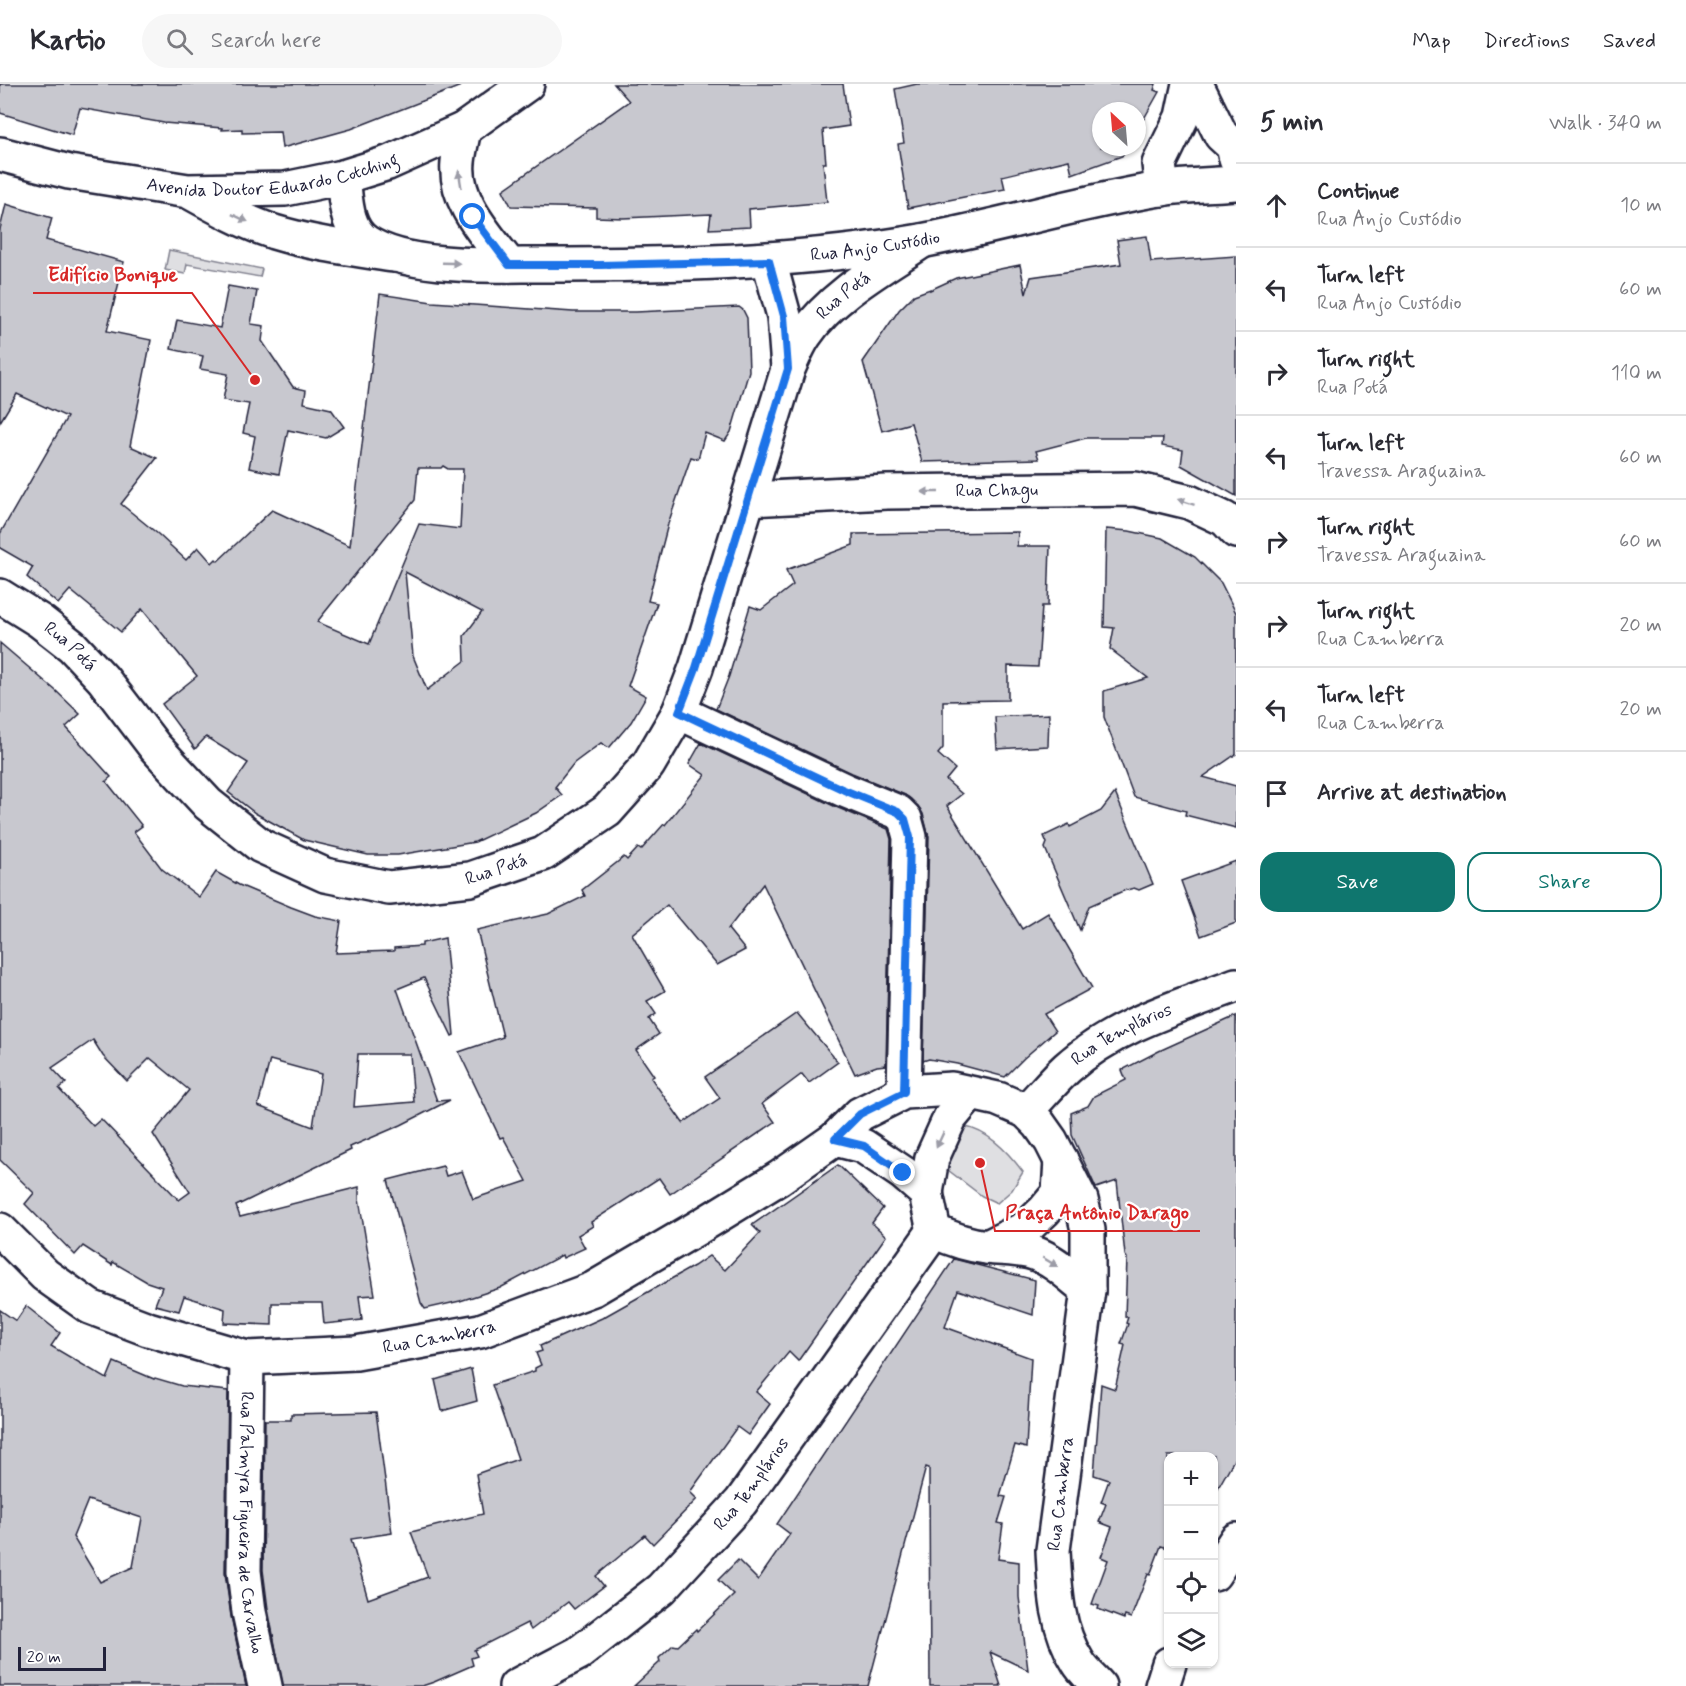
<!DOCTYPE html>
<html lang="en">
<head>
<meta charset="utf-8">
<style>
  :root { --surface:#fff; --page:#f7f7f7; --text:#2b2b33; --muted:#7c7c81; --line:#e1e1e2; --accent:#0f766e }
  body { margin:0; font-family:Mynerve,sans-serif; background:var(--page); color:var(--text) }
  .controls { position:absolute; right:18px; bottom:18px; display:grid; overflow:hidden; border-radius:12px; box-shadow:0 2px 4px #0004 }
  .controls button { width:54px; height:54px; display:grid; place-items:center; padding:0; border:0; border-bottom:2px solid var(--line); background:var(--surface); color:var(--text); font:30px sans-serif }
  .compass { position:absolute; left:1092px; top:18px; width:54px; height:54px; border-radius:50%; background:var(--surface); box-shadow:0 2px 4px #0004; rotate:334deg }
  .scale { position:absolute; left:18px; bottom:15px; width:88px; box-sizing:border-box; padding-left:6px; border:3px solid #22223b; border-top:0; font-size:16px; line-height:21px; white-space:nowrap; color:#22223b; -webkit-text-stroke:4px #fff; paint-order:stroke }
  .stop { position:absolute; width:18px; height:18px; margin:-14px; border:4px solid #1a73e8; border-radius:50%; background:#fff }
  .stop.end { background:#1a73e8; border-color:#fff; box-shadow:0 2px 6px #0008 }
  .list { margin:0; padding:0; list-style:none }
  h2 { display:flex; justify-content:space-between; align-items:center; height:78px; margin:0; padding:0 24px; font-size:26px }
  h2 small { font-size:20px; font-weight:400; color:var(--muted) }
  .list li { display:grid; grid-template-columns:39px 1fr auto; gap:18px; align-items:center; box-sizing:border-box; height:84px; padding:0 24px; border-top:2px solid var(--line) }
  .list b { display:block; font-size:22px; white-space:nowrap }
  .list p { margin:0; font-size:20px; white-space:nowrap; color:var(--muted) }
  .list em { font-size:20px; font-style:normal; color:var(--muted) }
  .actions { display:flex; gap:12px; padding:18px 24px }
  .actions a { flex:1; padding:14px 0; border:2px solid var(--accent); border-radius:18px; text-align:center; font-size:21px; color:var(--accent) }
  .actions .main { background:var(--accent); color:#fff }
  .icon { flex:none; width:33px; height:33px; fill:none; stroke:currentColor; stroke-width:2; stroke-linecap:round; stroke-linejoin:round }
  .map { position:relative; flex:none; width:1236px; height:1602px; overflow:hidden }
  header { display:flex; align-items:center; gap:36px; box-sizing:border-box; height:84px; padding:0 30px; background:var(--surface); border-bottom:2px solid var(--line) }
  header strong { font-size:28px }
  nav { display:flex; gap:33px; margin-inline-start:auto; font-size:21px }
  .search { width:420px; height:54px; background:var(--page); display:flex; align-items:center; gap:15px; box-sizing:border-box; padding:0 21px; border-radius:33px; color:var(--muted); font-size:22px }
  main { display:flex }
  aside { flex:1; background:var(--surface) }
  .map>svg:first-child { display:block }
  .green { fill:#dfdfe2; stroke:#80808e; stroke-width:1.5 }
  .building { fill:#c8c8cf; stroke:#22223b; stroke-width:1.5; fill-rule:evenodd }
  .lines { fill:none; stroke-linecap:round; stroke-linejoin:round }
  .minor-casing { stroke:#22223b; stroke-width:38 }
  .major-casing { stroke:#22223b; stroke-width:38 }
  .minor { stroke:#fff; stroke-width:33 }
  .major { stroke:#fff; stroke-width:33 }
  .oneway { fill:#9c9ca7 }
  .route { stroke:#1a73e8; stroke-width:8 }
  .labels { text-anchor:middle; dominant-baseline:central; stroke-width:4.5; stroke-linejoin:round; paint-order:stroke }
  .street-label { font-size:18px; fill:#22223b; stroke:#fff }
  .leader { fill:none; stroke:#d62828; stroke-width:2 }
  .callout-dot { fill:#d62828; stroke:#fff; stroke-width:2 }
  .callout-label { font-size:20px; text-anchor:middle; font-weight:bold; fill:#d62828; stroke:#fff; stroke-width:4.5; stroke-linejoin:round; paint-order:stroke }
</style>
</head>
<body>
<header>
<strong>Kartio</strong>
<div class="search"><svg class="icon" aria-label="search" viewBox="0 0 24 24"><circle cx="10" cy="10" r="6"/><path d="M15 15l6 6"/></svg>Search here</div>
<nav><a>Map</a><a>Directions</a><a>Saved</a></nav>
</header>
<main>
<div class="map">
<svg width="1236" height="1602" viewBox="0 0 1236 1602">
  <rect width="100%" height="100%" fill="#fff"/>
  <filter id="ink" filterUnits="userSpaceOnUse"><feTurbulence type="fractalNoise" baseFrequency=".0167" numOctaves="2"/><feDisplacementMap in="SourceGraphic" scale="12" xChannelSelector="R" yChannelSelector="G"/><feConvolveMatrix kernelMatrix="1 2 1 2 8 2 1 2 1" color-interpolation-filters="sRGB"/></filter>
  <g filter="url(#ink)">
    <g class="green">
      <path d="M 169,166 L 262,185 L 260,193 L 187,180 L 185,190 L 165,186 Z"/>
      <path d="M 966,1043 C 990,1048 1009,1069 1023,1088 L 1012,1106 L 997,1119 L 982,1112 L 944,1083 L 960,1048 Z"/>
    </g>
    <g class="building">
      <path d="M 0,0 L 461,0 L 461,2 L 351,45 L 282,64 L 280,48 L 242,49 L 242,45 L 222,46 L 222,44 L 164,39 L 80,24 L 72,51 L 0,29 Z"/>
      <path d="M 614,0 L 843,0 L 849,42 L 823,46 L 826,79 L 823,79 L 827,118 L 749,125 L 750,143 L 709,145 L 711,130 L 623,134 L 596,133 L 596,124 L 511,122 L 503,106 L 629,17 Z"/>
      <path d="M 917,0 L 1156,0 L 1154,6 L 1159,8 L 1137,47 L 1137,27 L 1101,27 L 1101,63 L 1128,63 L 1122,72 L 1072,90 L 1069,76 L 1002,92 L 1005,105 L 908,124 L 898,60 L 904,59 L 895,5 Z"/>
      <path d="M 6,120 L 52,134 L 46,156 L 124,178 L 107,247 L 151,256 L 130,362 L 157,374 L 121,420 L 158,450 L 186,476 L 198,463 L 212,479 L 216,475 L 218,477 L 272,426 L 350,462 L 380,210 L 432,218 L 573,228 L 636,228 L 739,223 L 743,226 L 747,234 L 749,287 L 731,348 L 725,357 L 705,349 L 698,375 L 691,373 L 668,440 L 648,517 L 657,519 L 628,602 L 646,612 L 631,638 L 609,664 L 601,659 L 574,679 L 555,703 L 562,711 L 536,729 L 475,758 L 398,771 L 368,771 L 304,756 L 255,729 L 228,708 L 248,679 L 206,653 L 195,665 L 162,620 L 197,592 L 142,525 L 121,548 L 70,506 L 58,520 L 27,493 L 33,483 L 0,464 L 0,450 L 67,333 L 17,310 L 0,338 L 0,145 ZM 443,382 L 448,385 L 463,385 L 460,445 L 419,440 L 369,560 L 317,538 L 415,416 L 418,384 L 441,384 ZM 405,488 L 482,528 L 464,552 L 465,577 L 427,606 L 413,572 Z"/>
      <path d="M 1147,152 L 1151,178 L 1236,172 L 1236,412 L 1181,381 L 1183,366 L 1162,362 L 1163,354 L 1086,354 L 1036,367 L 1039,375 L 922,378 L 911,339 L 882,347 L 863,278 L 899,226 L 914,211 L 930,205 L 930,206 L 956,194 L 1020,181 L 1026,210 L 1031,193 L 1121,180 L 1117,156 Z"/>
      <path d="M 228,202 L 257,207 L 251,240 L 264,242 L 262,257 L 293,303 L 306,306 L 304,319 L 331,325 L 344,343 L 326,354 L 288,346 L 279,390 L 249,384 L 255,352 L 243,349 L 249,320 L 223,316 L 228,290 L 200,285 L 203,272 L 171,265 L 177,236 L 220,244 Z"/>
      <path d="M 1106,445 L 1129,447 L 1162,454 L 1195,473 L 1221,499 L 1236,529 L 1236,670 L 1203,693 L 1236,702 L 1236,744 L 1185,731 L 1186,727 L 1134,713 L 1104,633 L 1104,607 L 1148,594 L 1110,565 L 1114,544 L 1104,543 Z"/>
      <path d="M 1018,448 L 1017,462 L 1050,462 L 1048,522 L 1042,522 L 1038,583 L 1008,582 L 1008,616 L 943,617 L 943,664 L 938,670 L 955,685 L 946,696 L 962,710 L 947,722 L 1022,845 L 1048,829 L 1092,904 L 1044,930 L 1055,947 L 1024,974 L 1005,993 L 957,980 L 929,975 L 923,977 L 929,753 L 923,730 L 918,722 L 905,711 L 852,689 L 716,625 L 729,592 L 750,522 L 761,526 L 793,501 L 786,486 L 853,461 L 853,450 Z"/>
      <path d="M 0,559 L 55,606 L 80,630 L 66,643 L 111,693 L 106,697 L 142,742 L 134,748 L 162,785 L 199,813 L 216,788 L 239,801 L 291,823 L 315,832 L 341,837 L 336,869 L 394,867 L 394,864 L 422,862 L 422,859 L 445,854 L 454,951 L 452,952 L 424,894 L 397,905 L 437,1017 L 450,1016 L 401,1041 L 350,1063 L 351,1066 L 236,1122 L 240,1133 L 359,1103 L 359,1115 L 375,1211 L 359,1212 L 362,1236 L 324,1240 L 322,1219 L 272,1219 L 272,1241 L 224,1239 L 225,1225 L 184,1212 L 179,1227 L 155,1221 L 162,1203 L 147,1198 L 113,1178 L 112,1181 L 83,1162 L 75,1171 L 25,1120 L 34,1109 L 0,1076 ZM 93,956 L 103,972 L 127,997 L 150,974 L 189,1006 L 153,1050 L 190,1108 L 179,1116 L 101,1035 L 93,1042 L 59,1005 L 66,999 L 52,984 ZM 358,970 L 410,970 L 414,1018 L 354,1023 ZM 270,976 L 321,990 L 313,1043 L 258,1022 Z"/>
      <path d="M 1049,630 L 1048,662 L 997,665 L 995,633 Z"/>
      <path d="M 701,659 L 836,723 L 888,745 L 891,755 L 886,981 L 877,982 L 855,990 L 763,800 L 728,845 L 745,866 L 717,881 L 667,821 L 632,850 L 665,907 L 647,917 L 656,930 L 649,935 L 659,950 L 636,966 L 654,992 L 651,994 L 683,1039 L 720,1014 L 705,993 L 797,929 L 838,978 L 809,999 L 802,990 L 762,1020 L 775,1038 L 670,1110 L 659,1094 L 591,1138 L 593,1142 L 578,1151 L 585,1164 L 563,1174 L 562,1171 L 500,1204 L 460,1217 L 425,1225 L 421,1219 L 388,1096 L 443,1082 L 446,1092 L 462,1087 L 473,1115 L 527,1097 L 503,1053 L 500,1054 L 459,968 L 503,953 L 477,846 L 548,830 L 585,812 L 582,806 L 624,773 L 627,776 L 638,764 L 641,766 L 664,740 L 665,741 L 705,691 L 689,680 Z"/>
      <path d="M 1115,709 L 1153,800 L 1139,806 L 1134,804 L 1123,807 L 1089,822 L 1080,846 L 1045,764 L 1047,759 L 1044,752 L 1069,740 L 1070,743 L 1101,727 Z"/>
      <path d="M 1236,777 L 1236,839 L 1201,852 L 1181,797 Z"/>
      <path d="M 1236,932 L 1236,1372 L 1214,1411 L 1214,1372 L 1168,1372 L 1168,1464 L 1161,1462 L 1150,1491 L 1148,1490 L 1131,1534 L 1125,1532 L 1124,1535 L 1098,1525 L 1099,1522 L 1092,1520 L 1108,1476 L 1101,1473 L 1112,1443 L 1099,1438 L 1106,1420 L 1101,1418 L 1109,1396 L 1094,1391 L 1101,1300 L 1115,1305 L 1125,1261 L 1121,1260 L 1128,1240 L 1126,1239 L 1128,1233 L 1125,1233 L 1127,1174 L 1125,1171 L 1117,1097 L 1096,1104 L 1072,1051 L 1071,1029 L 1088,1022 L 1094,1012 L 1126,996 L 1122,986 L 1159,967 Z"/>
      <path d="M 838,1081 L 883,1124 L 872,1139 L 886,1152 L 798,1277 L 789,1268 L 756,1308 L 770,1320 L 748,1351 L 737,1343 L 690,1408 L 697,1415 L 653,1460 L 645,1451 L 596,1492 L 604,1502 L 574,1525 L 568,1518 L 531,1546 L 527,1539 L 474,1566 L 477,1572 L 471,1574 L 473,1581 L 434,1598 L 422,1602 L 283,1602 L 268,1525 L 263,1486 L 265,1336 L 291,1336 L 291,1330 L 376,1328 L 392,1449 L 351,1455 L 368,1515 L 428,1493 L 411,1448 L 483,1430 L 476,1390 L 518,1375 L 492,1301 L 535,1287 L 535,1284 L 541,1281 L 536,1269 L 542,1267 L 540,1262 L 602,1234 L 694,1182 L 709,1172 L 725,1186 L 760,1149 L 752,1141 Z"/>
      <path d="M 954,1175 L 1035,1196 L 1033,1231 L 958,1206 L 945,1243 L 1031,1274 L 1026,1364 L 1015,1361 L 1000,1412 L 1006,1413 L 998,1439 L 1003,1440 L 998,1475 L 1019,1478 L 1019,1513 L 1028,1586 L 990,1568 L 1001,1602 L 930,1602 L 929,1384 L 926,1383 L 868,1602 L 634,1602 L 660,1578 L 659,1574 L 673,1561 L 678,1562 L 696,1545 L 697,1547 L 734,1511 L 718,1496 L 738,1476 L 758,1496 L 790,1450 L 777,1440 Z"/>
      <path d="M 26,1222 L 60,1249 L 51,1262 L 107,1295 L 114,1278 L 154,1295 L 155,1294 L 182,1302 L 228,1307 L 225,1489 L 231,1532 L 246,1602 L 0,1602 L 0,1226 L 16,1237 ZM 88,1416 L 142,1434 L 133,1483 L 100,1498 L 73,1453 Z"/>
      <path d="M 471,1285 L 477,1317 L 442,1327 L 435,1296 Z"/>
    </g>
    <g class="lines">
      <g class="minor-casing">
        <g id="minor">
          <path d="M 1196,0 L 1221,51 L 1233,62 L 1236,75"/>
          <path d="M 464,45 C 462,56 459,67 458,78 C 454,118 487,151 509,181"/>
          <path id="s1" d="M 343,93 C 346,115 345,144 366,158 C 407,185 491,181 540,181 C 667,181 795,179 921,157 C 1001,142 1079,118 1160,105 C 1185,101 1211,101 1236,99"/>
          <path d="M 1162,105 L 1159,80 L 1182,33 L 1189,0"/>
          <path d="M 769,177 L 784,232 L 788,284"/>
          <path id="s2" d="M 748,415 L 887,408 L 1135,405 L 1189,418 L 1225,435 L 1236,447"/>
          <path id="s3" d="M 0,512 L 40,537 L 72,562 L 103,595 L 155,663 L 208,720 L 261,762 L 325,791 L 389,804 L 470,795 L 543,770 L 607,727 L 648,681 L 679,628 L 696,584 L 788,285 C 793,274 798,261 805,251 C 833,210 882,184 922,157"/>
          <path d="M 679,628 L 844,706 L 898,728 L 905,735 L 910,753 L 904,1008"/>
          <path id="s4" d="M 1026,1027 C 1040,1013 1053,997 1067,984 C 1115,941 1178,923 1236,901"/>
          <path d="M 835,1055 L 863,1062 L 903,1089 L 926,1109 L 934,1147 C 951,1155 968,1161 987,1163 C 1003,1165 1018,1164 1034,1169 C 1054,1176 1071,1193 1088,1206"/>
          <path d="M 926,1109 L 932,1074 L 950,1034 L 970,1010"/>
          <path id="s5" d="M 0,1146 L 45,1191 L 90,1223 L 148,1245 L 247,1274 L 356,1269 L 480,1247 L 593,1205 L 699,1143 L 779,1094 L 835,1055 L 860,1030 L 904,1008 L 952,1005 L 998,1015 L 1026,1027 L 1039,1040 L 1051,1057 L 1081,1116 L 1088,1146 L 1088,1206 L 1053,1466 C 1055,1505 1056,1544 1078,1578 C 1083,1587 1092,1594 1099,1602"/>
          <path d="M 987,1163 L 1026,1144 L 1044,1127 L 1059,1109 L 1061,1076"/>
          <path id="s6" d="M 247,1274 L 244,1487 L 249,1528 L 265,1602"/>
          <path d="M 1214,1490 L 1236,1456"/>
          <path id="s7" d="M 516,1602 L 579,1569 L 661,1505 L 741,1418 L 934,1147"/>
          <path d="M 1162,1602 L 1169,1580"/>
        </g>
      </g>
      <g class="major-casing">
        <g id="major">
          <path id="s8" d="M 0,70 L 69,88 L 188,107 L 285,105 L 343,93 L 388,79 L 464,45 L 527,0"/>
          <path d="M 190,108 C 217,123 244,138 274,148 C 313,160 354,165 394,171"/>
        </g>
      </g>
      <use href="#minor" class="minor"/>
      <use href="#major" class="major"/>
    </g>
    <defs><path id="oneway-solid" d="M-6-.8H1V-3.2L6.5 0L1 3.2V.8H-6Z" transform="scale(1.5)"/></defs>
    <g class="oneway">
      <use href="#oneway-solid" transform="translate(460 95) rotate(-99)"/>
      <use href="#oneway-solid" transform="translate(240 134) rotate(25)"/>
      <use href="#oneway-solid" transform="translate(451 179) rotate(2)"/>
      <use href="#oneway-solid" transform="translate(930 408) rotate(180)"/>
      <use href="#oneway-solid" transform="translate(1186 418) rotate(-162)"/>
      <use href="#oneway-solid" transform="translate(940 1056) rotate(115)"/>
      <use href="#oneway-solid" transform="translate(1050 1178) rotate(31)"/>
    </g>
  </g>
  <g class="lines" filter="url(#ink)">
    <path class="route" d="M 473,133 L 509,181 L 600,181 L 769,177 L 784,232 L 788,285 L 696,584 L 679,628 L 844,706 L 898,728 L 905,735 L 910,753 L 904,1008 L 860,1030 L 835,1055 L 864,1062 L 903,1089"/>
  </g>
  <g class="labels">
    <g class="street-label">
      <text stroke="none"><textPath href="#s8" startOffset="278">Avenida Doutor Eduardo Cotching</textPath></text>
      <text stroke="none"><textPath href="#s1" startOffset="585">Rua Anjo Custódio</textPath></text>
      <text stroke="none"><textPath href="#s3" startOffset="1312">Rua Potá</textPath></text>
      <text stroke="none"><textPath href="#s2" startOffset="249">Rua Chagu</textPath></text>
      <text stroke="none"><textPath href="#s3" startOffset="87">Rua Potá</textPath></text>
      <text stroke="none"><textPath href="#s3" startOffset="609">Rua Potá</textPath></text>
      <text stroke="none"><textPath href="#s4" startOffset="124">Rua Templários</textPath></text>
      <text stroke="none"><textPath href="#s5" startOffset="478">Rua Camberra</textPath></text>
      <text stroke="none"><textPath href="#s7" startOffset="314">Rua Templários</textPath></text>
      <text transform="translate(1061 1410) rotate(-83)">Rua Camberra</text>
      <text stroke="none"><textPath href="#s6" startOffset="165">Rua Palmyra Figueira de Carvalho</textPath></text>
    </g>
  </g>
  <path class="leader" d="M255 296L192 209H33M980 1079L995 1147H1200"/>
  <g class="callout-dot">
    <circle cx="255" cy="296" r="6"/>
    <circle cx="980" cy="1079" r="6"/>
  </g>
  <g class="callout-label">
    <text x="113" y="197">Edifício Bonique</text>
    <text x="1097" y="1135">Praça Antônio Darago</text>
  </g>
</svg>
<div class="controls">
<button>+</button>
<button>−</button>
<button><svg class="icon" aria-label="locate" viewBox="0 0 24 24"><circle cx="12" cy="12" r="6"/><path d="M12 2v4M12 18v4M2 12h4M18 12h4"/></svg></button>
<button><svg class="icon" aria-label="layers" viewBox="0 0 24 24"><path d="M12 4l9 5-9 5-9-5zM3 14l9 5 9-5"/></svg></button>
</div>
<svg class="compass" viewBox="-18 -18 36 36"><path d="M0-13l5 13h-10z" fill="#e53935"/><path d="M0 13l5-13h-10z" fill="#7c7c81"/></svg>
<div class="scale">20 m</div>
<div class="stop" style="left:473px;top:133px"></div>
<div class="stop end" style="left:903px;top:1089px"></div>
</div>
<aside>
<h2>5 min<small>Walk · 340 m</small></h2>
<ul class="list">
<li><svg class="icon" aria-label="ahead" viewBox="0 0 24 24"><path d="M12 20V5M6 11l6-6 6 6"/></svg><div><b>Continue</b><p>Rua Anjo Custódio</p></div><em>10 m</em></li>
<li><svg class="icon" aria-label="left" viewBox="0 0 24 24"><path d="M17 20v-9H6M10 6l-5 5 5 5"/></svg><div><b>Turn left</b><p>Rua Anjo Custódio</p></div><em>60 m</em></li>
<li><svg class="icon" aria-label="right" viewBox="0 0 24 24"><path d="M7 20v-9h11M14 6l5 5-5 5"/></svg><div><b>Turn right</b><p>Rua Potá</p></div><em>110 m</em></li>
<li><svg class="icon" aria-label="left" viewBox="0 0 24 24"><path d="M17 20v-9H6M10 6l-5 5 5 5"/></svg><div><b>Turn left</b><p>Travessa Araguaina</p></div><em>60 m</em></li>
<li><svg class="icon" aria-label="right" viewBox="0 0 24 24"><path d="M7 20v-9h11M14 6l5 5-5 5"/></svg><div><b>Turn right</b><p>Travessa Araguaina</p></div><em>60 m</em></li>
<li><svg class="icon" aria-label="right" viewBox="0 0 24 24"><path d="M7 20v-9h11M14 6l5 5-5 5"/></svg><div><b>Turn right</b><p>Rua Camberra</p></div><em>20 m</em></li>
<li><svg class="icon" aria-label="left" viewBox="0 0 24 24"><path d="M17 20v-9H6M10 6l-5 5 5 5"/></svg><div><b>Turn left</b><p>Rua Camberra</p></div><em>20 m</em></li>
<li><svg class="icon" aria-label="arrive" viewBox="0 0 24 24"><path d="M6 21V4h12l-3 4 3 4H6"/></svg><div><b>Arrive at destination</b></div></li>
</ul>
<div class="actions"><a class="main">Save</a><a>Share</a></div>
</aside>
</main>
</body>
</html>
